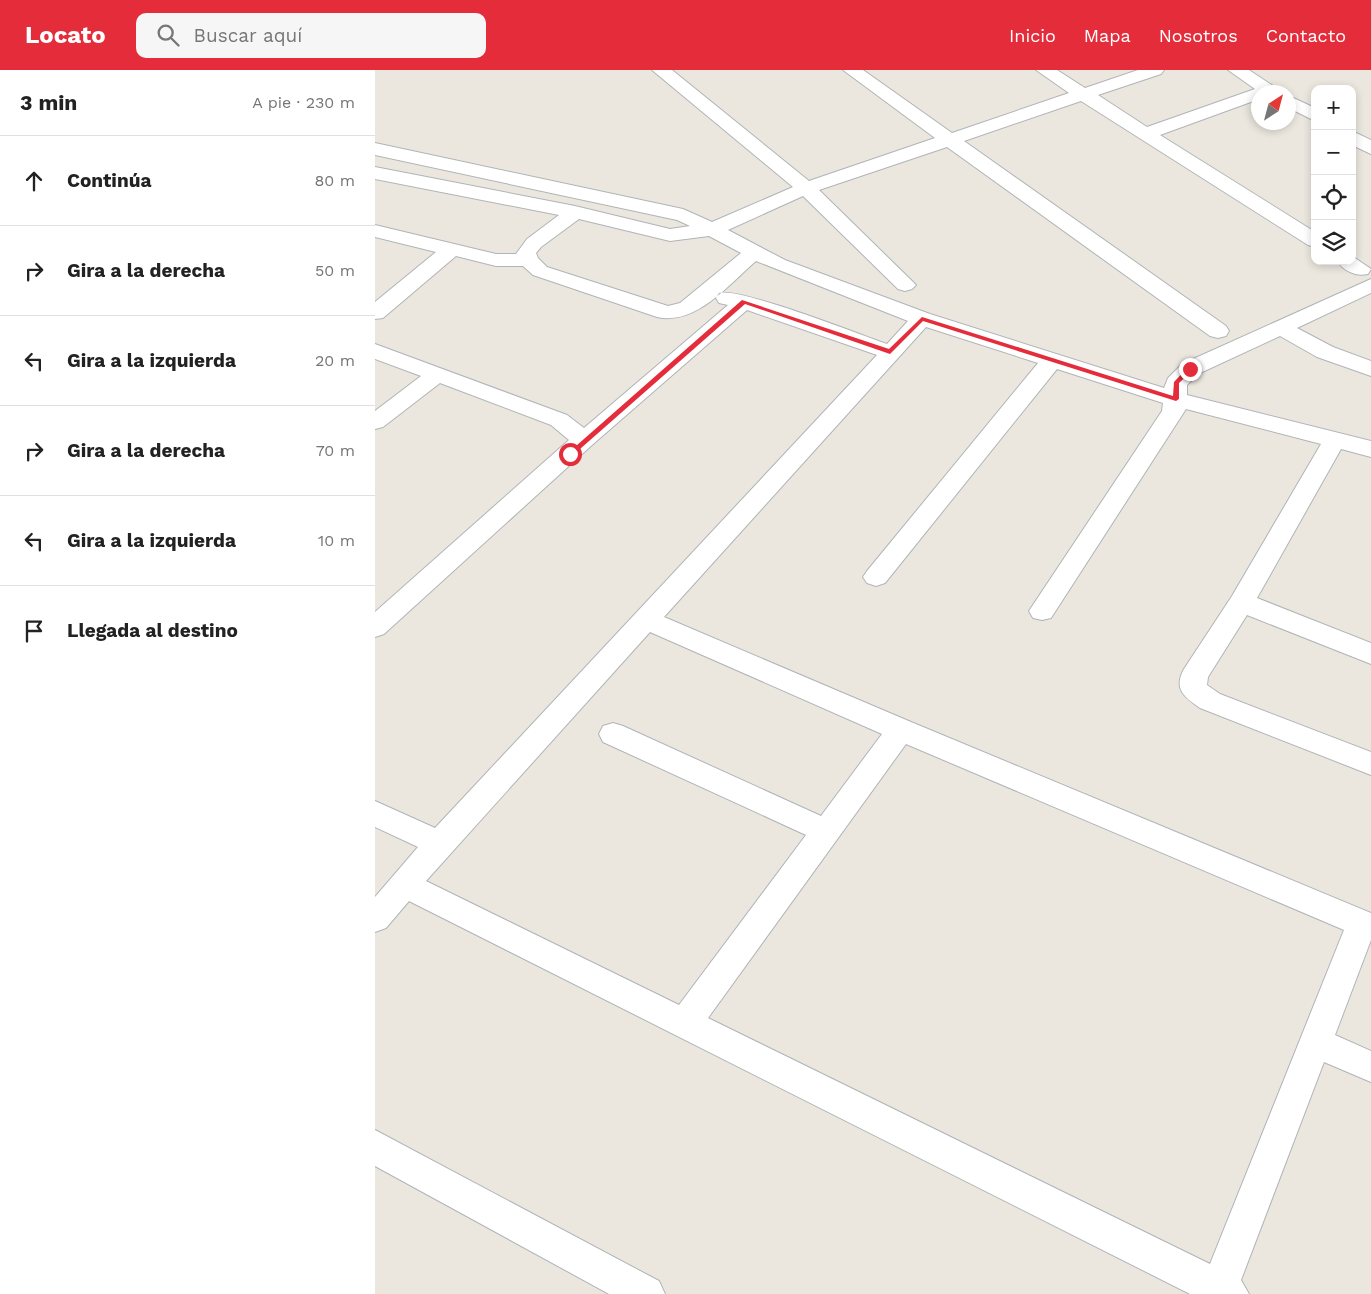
<!DOCTYPE html>
<html lang="es">
<head>
<meta charset="utf-8">
<style>
  :root { --surface:#fff; --page:#f6f6f6; --text:#222; --muted:#767676; --line:#e0e0e0; --accent:#e42c3b }
  body { margin:0; font-family:"Work Sans",sans-serif; background:var(--page); color:var(--text) }
  .controls { position:absolute; right:15px; top:15px; display:grid; overflow:hidden; border-radius:10px; box-shadow:0 2px 8px #0003 }
  .controls button { width:45px; height:45px; display:grid; place-items:center; padding:0; border:0; border-bottom:1px solid var(--line); background:var(--surface); color:var(--text); font:25px sans-serif }
  .compass { position:absolute; left:876px; top:15px; width:45px; height:45px; border-radius:50%; background:var(--surface); box-shadow:0 2px 8px #0003; rotate:36deg }
  .stop { position:absolute; width:15px; height:15px; margin:-11px; border:4px solid #e42c3b; border-radius:50%; background:#fff }
  .stop.end { background:#e42c3b; border-color:#fff; box-shadow:0 1px 5px #0008 }
  .list { margin:0; padding:0; list-style:none }
  h2 { display:flex; justify-content:space-between; align-items:center; height:65px; margin:0; padding:0 20px; font-size:21px }
  h2 small { font-size:16px; font-weight:400; color:var(--muted) }
  .list li { display:grid; grid-template-columns:32px 1fr auto; gap:15px; align-items:center; box-sizing:border-box; height:90px; padding:0 20px; border-top:1px solid var(--line) }
  .list b { display:block; font-size:19px; white-space:nowrap }
  .list em { font-size:16px; font-style:normal; color:var(--muted) }
  .icon { flex:none; width:28px; height:28px; fill:none; stroke:currentColor; stroke-width:2; stroke-linecap:round; stroke-linejoin:round }
  .map { position:relative; flex:none; width:996px; height:1224px; overflow:hidden }
  header { display:flex; align-items:center; gap:30px; box-sizing:border-box; height:70px; padding:0 25px; background:var(--accent); color:#fff }
  header strong { font-size:24px }
  nav { display:flex; gap:28px; margin-inline-start:auto; font-size:18px }
  .search { width:350px; height:45px; background:var(--page); display:flex; align-items:center; gap:12px; box-sizing:border-box; padding:0 18px; border-radius:10px; color:var(--muted); font-size:19px }
  main { display:flex }
  aside { flex:1; background:var(--surface) }
  .map>svg:first-child { display:block }
  .lines { fill:none; stroke-linecap:round; stroke-linejoin:round }
  .minor-casing { stroke:#b0b4b7; stroke-width:2 }
  .minor { fill:#fff; fill-rule:evenodd }
  .route { fill:#e42c3b }
</style>
</head>
<body>
<header>
<strong>Locato</strong>
<div class="search"><svg class="icon" aria-label="search" viewBox="0 0 24 24"><circle cx="10" cy="10" r="6"/><path d="M15 15l6 6"/></svg>Buscar aquí</div>
<nav><a>Inicio</a><a>Mapa</a><a>Nosotros</a><a>Contacto</a></nav>
</header>
<main>
<aside>
<h2>3 min<small>A pie · 230 m</small></h2>
<ul class="list">
<li><svg class="icon" aria-label="ahead" viewBox="0 0 24 24"><path d="M12 20V5M6 11l6-6 6 6"/></svg><div><b>Continúa</b></div><em>80 m</em></li>
<li><svg class="icon" aria-label="right" viewBox="0 0 24 24"><path d="M7 20v-9h11M14 6l5 5-5 5"/></svg><div><b>Gira a la derecha</b></div><em>50 m</em></li>
<li><svg class="icon" aria-label="left" viewBox="0 0 24 24"><path d="M17 20v-9H6M10 6l-5 5 5 5"/></svg><div><b>Gira a la izquierda</b></div><em>20 m</em></li>
<li><svg class="icon" aria-label="right" viewBox="0 0 24 24"><path d="M7 20v-9h11M14 6l5 5-5 5"/></svg><div><b>Gira a la derecha</b></div><em>70 m</em></li>
<li><svg class="icon" aria-label="left" viewBox="0 0 24 24"><path d="M17 20v-9H6M10 6l-5 5 5 5"/></svg><div><b>Gira a la izquierda</b></div><em>10 m</em></li>
<li><svg class="icon" aria-label="arrive" viewBox="0 0 24 24"><path d="M6 21V4h12l-3 4 3 4H6"/></svg><div><b>Llegada al destino</b></div></li>
</ul>
</aside>
<div class="map">
<svg width="996" height="1224" viewBox="0 0 996 1224">
  <rect width="100%" height="100%" fill="#ebe7df"/>
  <g class="lines">
    <g class="minor-casing">
      <g id="minor">
        <path d="M 277,0 L 297,0 L 434,111 L 560,68 L 468,0 L 488,0 L 577,63 L 694,23 L 661,0 L 682,0 L 710,18 L 763,0 L 789,0 L 786,4 L 723,25 L 772,57 L 880,19 L 853,0 L 874,0 L 907,22 L 884,22 L 884,29 L 785,65 L 940,162 L 940,177 L 933,175 L 706,31 L 589,71 L 851,256 L 854,261 L 851,266 L 843,268 L 835,266 L 572,77 L 444,120 L 537,211 L 541,215 L 537,219 L 530,221 L 523,219 L 428,126 L 353,160 L 410,190 L 555,244 L 789,318 L 793,308 L 807,294 L 996,209 L 996,223 L 922,258 L 958,277 L 996,291 L 996,306 L 942,287 L 905,266 L 823,304 L 812,315 L 812,325 L 996,371 L 996,387 L 966,379 L 882,528 L 996,573 L 996,594 L 872,545 L 833,607 L 832,615 L 845,624 L 996,682 L 996,705 L 825,638 C 809,627 798,619 809,599 L 857,526 L 946,374 L 811,339 L 676,548 L 667,550 L 658,548 L 654,541 L 787,341 L 788,333 L 682,299 L 510,513 L 501,516 L 492,513 L 488,507 L 492,501 L 663,293 L 551,257 L 289,547 L 536,652 L 996,843 L 996,870 L 960,965 L 996,981 L 996,1012 L 949,992 L 866,1210 L 874,1224 L 815,1224 L 34,831 L 11,858 L 0,862 L 0,827 L 43,777 L 0,757 L 0,731 L 60,758 L 502,285 L 372,240 L 217,375 L 9,564 L 0,567 L 0,542 L 194,370 L 176,355 L 65,313 L 8,357 L 0,359 L 0,341 L 46,306 L 0,289 L 0,274 L 192,345 L 209,358 L 353,235 L 344,233 L 341,228 L 344,223 C 367,218 483,264 512,274 L 533,251 L 381,191 C 354,214 321,256 282,247 L 158,205 L 148,196 L 121,196 L 81,186 L 8,248 L 0,249 L 0,232 L 61,182 L 0,167 L 0,155 L 121,184 L 141,184 L 152,169 L 184,145 L 0,109 L 0,97 L 200,136 L 295,159 L 315,156 L 302,150 L 0,85 L 0,73 L 308,139 L 337,152 L 418,117 ZM 204,149 L 295,171 L 334,166 L 366,183 L 305,233 L 293,236 L 172,197 L 163,188 L 161,183 L 166,177 ZM 275,562 L 507,664 L 446,746 L 248,656 L 238,653 L 228,656 L 224,664 L 228,672 L 431,765 L 304,935 L 51,811 ZM 531,674 L 969,860 L 835,1194 L 333,948 Z"/>
        <path d="M 914,26 L 940,38 L 940,51 L 914,38 Z"/>
        <path d="M 977,61 L 996,70 L 996,84 L 977,75 Z"/>
        <path d="M 977,186 L 996,199 L 993,204 C 981,207 969,201 962,191 L 977,191 Z"/>
        <path d="M 0,1060 L 284,1211 L 290,1224 L 234,1224 L 0,1096 Z"/>
      </g>
    </g>
    <use href="#minor" class="minor"/>
  </g>
  <path class="route" d="M 367,230 L 514,279 L 547,247 L 798,326 L 799,312 L 813,297 L 819,299 L 804,313 L 804,329 L 801,331 L 548,251 L 515,284 L 370,234 L 197,386 L 193,386 L 193,383 Z"/>
</svg>
<div class="controls">
<button>+</button>
<button>−</button>
<button><svg class="icon" aria-label="locate" viewBox="0 0 24 24"><circle cx="12" cy="12" r="6"/><path d="M12 2v4M12 18v4M2 12h4M18 12h4"/></svg></button>
<button><svg class="icon" aria-label="layers" viewBox="0 0 24 24"><path d="M12 4l9 5-9 5-9-5zM3 14l9 5 9-5"/></svg></button>
</div>
<svg class="compass" viewBox="-18 -18 36 36"><path d="M0-13l5 13h-10z" fill="#e53935"/><path d="M0 13l5-13h-10z" fill="#767676"/></svg>
<div class="stop" style="left:195px;top:384px"></div>
<div class="stop end" style="left:815px;top:299px"></div>
</div>
</main>
</body>
</html>
